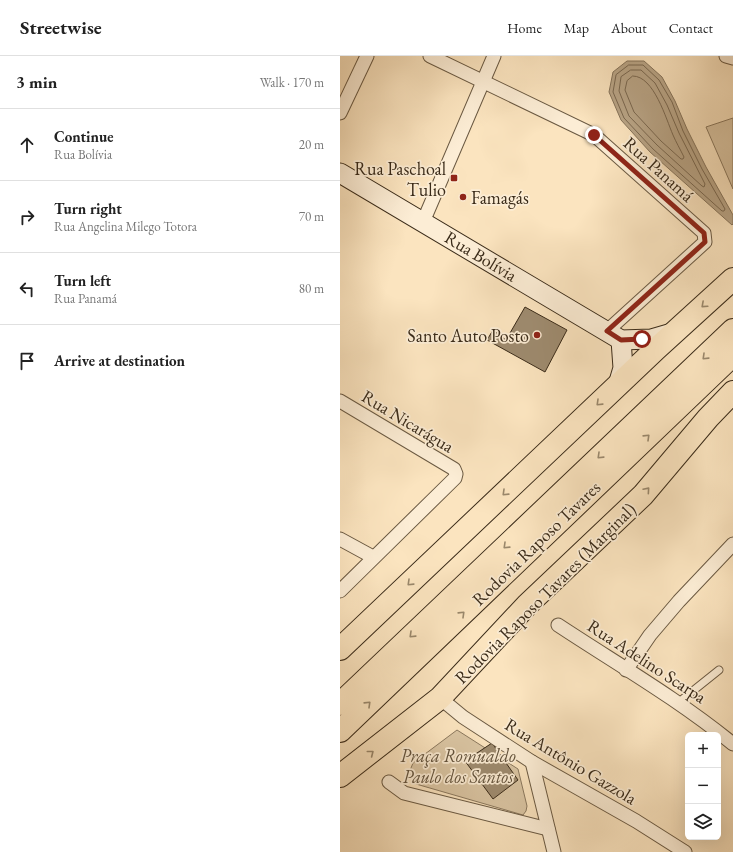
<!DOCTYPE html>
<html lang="en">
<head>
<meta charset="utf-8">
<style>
  :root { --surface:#fff; --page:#f6f6f6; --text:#222; --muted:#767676; --line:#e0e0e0 }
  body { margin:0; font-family:"EB Garamond",serif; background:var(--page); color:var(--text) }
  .controls { position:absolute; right:12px; bottom:12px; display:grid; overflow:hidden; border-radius:6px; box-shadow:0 4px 16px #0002 }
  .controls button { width:36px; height:36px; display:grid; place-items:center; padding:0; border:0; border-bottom:1px solid var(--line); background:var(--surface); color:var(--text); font:20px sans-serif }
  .stop { position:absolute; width:12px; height:12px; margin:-9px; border:3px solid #8f2418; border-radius:50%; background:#fff }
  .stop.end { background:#8f2418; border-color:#fff; box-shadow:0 1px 4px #0008 }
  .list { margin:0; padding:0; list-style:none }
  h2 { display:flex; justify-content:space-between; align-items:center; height:52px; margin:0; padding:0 16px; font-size:17px }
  h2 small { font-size:13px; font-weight:400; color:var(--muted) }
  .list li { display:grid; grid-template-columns:26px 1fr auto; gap:12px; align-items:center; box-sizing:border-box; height:72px; padding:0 16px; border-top:1px solid var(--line) }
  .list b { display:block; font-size:15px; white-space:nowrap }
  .list p { margin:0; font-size:13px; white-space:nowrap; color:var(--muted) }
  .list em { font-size:13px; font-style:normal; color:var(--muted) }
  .icon { flex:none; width:22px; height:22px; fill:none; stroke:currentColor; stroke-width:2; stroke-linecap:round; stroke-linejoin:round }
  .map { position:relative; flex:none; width:393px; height:796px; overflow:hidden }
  header { display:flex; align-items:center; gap:24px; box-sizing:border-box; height:56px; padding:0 20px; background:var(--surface); border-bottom:1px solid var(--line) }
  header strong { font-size:19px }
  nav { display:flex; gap:22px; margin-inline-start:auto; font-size:14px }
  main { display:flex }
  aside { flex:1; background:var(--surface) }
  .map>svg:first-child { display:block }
  .green { fill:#dac5a3; stroke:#8a785e }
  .water { fill:#b9a587; stroke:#86745b }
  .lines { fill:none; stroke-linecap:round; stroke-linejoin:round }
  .shore { stroke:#7a6850; stroke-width:1 }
  .building { fill:#9e8b6f; stroke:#3a2b19 }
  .lane-casing { stroke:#6a5942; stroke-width:9 }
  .street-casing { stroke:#6a5942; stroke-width:15 }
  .secondary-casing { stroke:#3a2b19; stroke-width:21 }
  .highway-casing { stroke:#3a2b19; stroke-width:24 }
  .lane { stroke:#fcedd5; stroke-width:7 }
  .street { stroke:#fcedd5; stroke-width:13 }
  .secondary { stroke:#fcedd5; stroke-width:19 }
  .highway { stroke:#fbe4bf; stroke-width:22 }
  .oneway { stroke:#9a886c }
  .route { stroke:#8f2418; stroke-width:5 }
  .poi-dot { fill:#8f2418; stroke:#fcedd5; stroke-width:1.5 }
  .labels { text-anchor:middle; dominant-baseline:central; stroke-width:3.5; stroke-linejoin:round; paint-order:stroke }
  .poi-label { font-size:18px; fill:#3a2b19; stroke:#fcedd5; text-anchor:end }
  .street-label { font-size:18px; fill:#3a2b19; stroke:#fcedd5 }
  .park-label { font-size:18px; font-style:italic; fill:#62523c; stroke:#fcedd5 }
</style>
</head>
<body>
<header>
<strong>Streetwise</strong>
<nav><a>Home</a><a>Map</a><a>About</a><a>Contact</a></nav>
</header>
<main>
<aside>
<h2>3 min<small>Walk · 170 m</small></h2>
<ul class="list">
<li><svg class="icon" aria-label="ahead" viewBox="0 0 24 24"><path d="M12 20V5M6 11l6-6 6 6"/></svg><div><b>Continue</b><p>Rua Bolívia</p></div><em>20 m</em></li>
<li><svg class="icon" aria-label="right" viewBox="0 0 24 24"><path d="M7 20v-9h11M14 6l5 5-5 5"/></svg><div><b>Turn right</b><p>Rua Angelina Milego Totora</p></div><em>70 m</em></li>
<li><svg class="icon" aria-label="left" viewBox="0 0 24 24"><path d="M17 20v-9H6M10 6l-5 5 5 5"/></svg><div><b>Turn left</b><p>Rua Panamá</p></div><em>80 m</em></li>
<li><svg class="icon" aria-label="arrive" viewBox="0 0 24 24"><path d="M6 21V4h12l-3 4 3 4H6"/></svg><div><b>Arrive at destination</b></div></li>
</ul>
</aside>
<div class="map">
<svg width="393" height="796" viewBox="0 0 393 796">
  <rect width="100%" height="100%" fill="#fbe4bf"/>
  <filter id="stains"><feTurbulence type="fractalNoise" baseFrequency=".005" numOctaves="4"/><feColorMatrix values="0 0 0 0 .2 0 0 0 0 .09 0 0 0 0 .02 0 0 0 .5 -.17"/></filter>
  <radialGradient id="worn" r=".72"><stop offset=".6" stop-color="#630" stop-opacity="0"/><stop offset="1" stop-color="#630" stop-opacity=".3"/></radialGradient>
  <g class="green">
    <path d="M 393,62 L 393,133 L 366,71 Z"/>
    <path d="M 117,674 L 178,713 L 187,750 L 186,755 L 183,759 L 76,728 L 69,717 L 73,707 Z"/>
  </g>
  <path class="water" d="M 287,5 L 304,5 L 322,21 L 335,45 L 347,73 L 366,111 L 393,159 L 393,168 L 392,169 L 310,96 L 281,64 L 269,36 L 273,16 Z"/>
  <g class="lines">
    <g class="shore">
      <path d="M 289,9 L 303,9 L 319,24 L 332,46 L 343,75 L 362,113 L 385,153 L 384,155 L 382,155 L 313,93 L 284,62 L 273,36 L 276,19 Z"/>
      <path d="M 291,14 L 301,14 L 315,27 L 327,49 L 339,77 L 365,128 L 364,131 L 362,130 L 317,89 L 289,60 L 279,35 L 281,21 Z"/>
      <path d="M 293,20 C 314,20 326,63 333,79 C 336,86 340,93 344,101 L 343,103 L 341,103 L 321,85 L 294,56 L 285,34 L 287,25 Z"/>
    </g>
  </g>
  <g class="building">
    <path d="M 185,251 L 227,274 L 205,316 L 147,284 L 153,274 L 166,284 Z"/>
    <path d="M 152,687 L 178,724 L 153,743 L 125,705 Z"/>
  </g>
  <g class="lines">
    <g class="lane-casing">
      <path id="lane" d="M 339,646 L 379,614"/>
    </g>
    <g class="street-casing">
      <g id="street">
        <path d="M 90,0 L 254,79 L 364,177 L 365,186 L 267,275"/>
        <path d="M 386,0 L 393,2"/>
        <path d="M 0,57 L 27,0"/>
        <path d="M 83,166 L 154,0"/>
        <path d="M 0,345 L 114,413 L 116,418 L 115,422 L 0,535"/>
        <path d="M 0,483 L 33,501"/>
        <path d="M 218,569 C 277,608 338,643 393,688"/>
        <path d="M 286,614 L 310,579 L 339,545 L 393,488"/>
        <path d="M 100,642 L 123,661 L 192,706 L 296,765 L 345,796"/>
        <path d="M 192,706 L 214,796"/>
        <path d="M 49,726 L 64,737 L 208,773"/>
      </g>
    </g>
    <g class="secondary-casing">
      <g id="secondary">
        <path d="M 0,117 L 281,284 L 311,283 L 335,276"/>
        <path d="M 278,329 L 283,312 L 281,284"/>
      </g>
    </g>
    <g class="highway-casing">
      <g id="highway">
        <path d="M 0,593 L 316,293 L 393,223"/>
        <path d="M 0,648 L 393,274"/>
        <path d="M 0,675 L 393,299"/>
        <path d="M 0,720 L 100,642 L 187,549 L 303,439 L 368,362 L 393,336"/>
      </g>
    </g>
    <use href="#lane" class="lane"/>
    <use href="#street" class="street"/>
    <use href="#secondary" class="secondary"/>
    <use href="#highway" class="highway"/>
  </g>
  <defs><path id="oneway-chevron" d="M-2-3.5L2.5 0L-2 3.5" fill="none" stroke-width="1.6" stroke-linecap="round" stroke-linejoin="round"/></defs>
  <g class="oneway">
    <use href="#oneway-chevron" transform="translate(364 249) rotate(138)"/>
    <use href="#oneway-chevron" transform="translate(365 301) rotate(136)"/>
    <use href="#oneway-chevron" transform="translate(259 347) rotate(136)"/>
    <use href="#oneway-chevron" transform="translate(307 381) rotate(-44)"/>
    <use href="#oneway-chevron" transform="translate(260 400) rotate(136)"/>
    <use href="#oneway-chevron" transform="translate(307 434) rotate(-49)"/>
    <use href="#oneway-chevron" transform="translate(165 437) rotate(136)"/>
    <use href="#oneway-chevron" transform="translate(166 490) rotate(136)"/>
    <use href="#oneway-chevron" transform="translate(70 527) rotate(136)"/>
    <use href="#oneway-chevron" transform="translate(122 558) rotate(-44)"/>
    <use href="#oneway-chevron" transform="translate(72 579) rotate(136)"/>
    <use href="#oneway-chevron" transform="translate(28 648) rotate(-44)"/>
    <use href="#oneway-chevron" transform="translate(31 697) rotate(-38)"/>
  </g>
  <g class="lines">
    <path class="route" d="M 254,79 L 364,177 L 365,186 L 267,275 L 281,284 L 302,283"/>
  </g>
  <g class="poi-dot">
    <rect x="110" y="118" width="8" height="8" rx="2"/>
    <circle cx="123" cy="141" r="4"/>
    <circle cx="197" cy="279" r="4"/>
  </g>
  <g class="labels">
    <g class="poi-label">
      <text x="106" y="112">Rua Paschoal<tspan x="106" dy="21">Tulio</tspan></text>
      <text x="131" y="141" text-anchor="start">Famagás</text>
      <text x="189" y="279">Santo Auto Posto</text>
    </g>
    <g class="street-label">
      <text transform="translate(319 113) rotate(42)">Rua Panamá</text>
      <text transform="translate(141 200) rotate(31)">Rua Bolívia</text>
      <text transform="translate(68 365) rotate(31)">Rua Nicarágua</text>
      <text transform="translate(196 487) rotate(-44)">Rodovia Raposo Tavares</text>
      <text transform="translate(205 537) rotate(-45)">Rodovia Raposo Tavares (Marginal)</text>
      <text transform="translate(307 605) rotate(33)">Rua Adelino Scarpa</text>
      <text transform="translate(231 705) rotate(31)">Rua Antônio Gazzola</text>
    </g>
    <g class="park-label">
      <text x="118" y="699">Praça Romualdo<tspan x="118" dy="21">Paulo dos Santos</tspan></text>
    </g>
  </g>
  <rect width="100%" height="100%" filter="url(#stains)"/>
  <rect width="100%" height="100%" fill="url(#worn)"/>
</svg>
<div class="controls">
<button>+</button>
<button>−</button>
<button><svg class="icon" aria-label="layers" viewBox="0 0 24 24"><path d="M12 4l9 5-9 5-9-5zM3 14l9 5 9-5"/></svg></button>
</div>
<div class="stop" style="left:302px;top:283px"></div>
<div class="stop end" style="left:254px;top:79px"></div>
</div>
</main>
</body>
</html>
